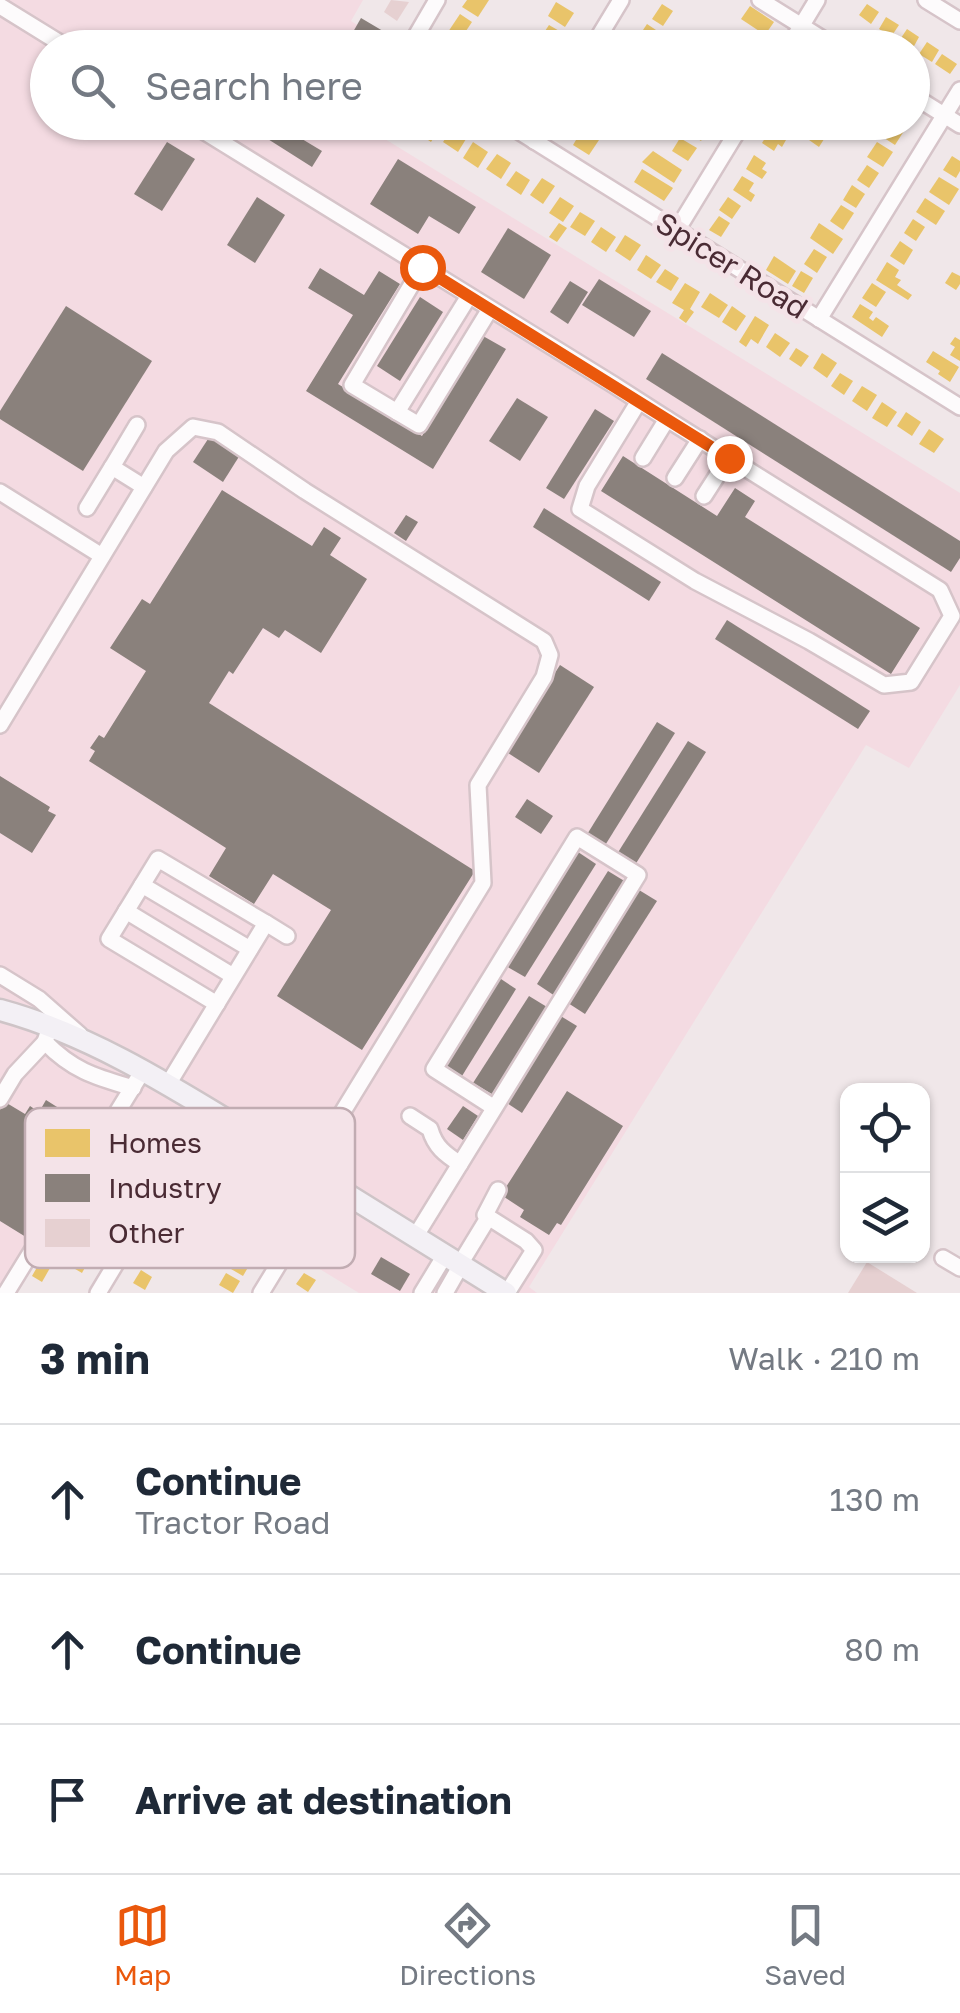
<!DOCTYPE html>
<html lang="en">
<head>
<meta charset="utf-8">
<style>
  :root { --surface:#fff; --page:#f6f6f7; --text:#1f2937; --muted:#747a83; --line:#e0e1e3; --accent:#ea580c }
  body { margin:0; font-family:"Golos Text",sans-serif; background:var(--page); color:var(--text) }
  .controls { position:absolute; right:30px; bottom:30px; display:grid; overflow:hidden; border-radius:20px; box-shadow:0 2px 8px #0004 }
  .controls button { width:90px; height:90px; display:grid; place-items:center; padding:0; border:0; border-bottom:2px solid var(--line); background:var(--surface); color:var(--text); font:50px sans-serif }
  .stop { position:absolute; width:30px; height:30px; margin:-22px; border:8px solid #ea580c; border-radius:50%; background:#fff }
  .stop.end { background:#ea580c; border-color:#fff; box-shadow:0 2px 10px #0008 }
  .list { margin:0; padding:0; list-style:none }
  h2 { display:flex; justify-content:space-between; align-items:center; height:130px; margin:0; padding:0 40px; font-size:42px }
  h2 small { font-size:32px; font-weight:400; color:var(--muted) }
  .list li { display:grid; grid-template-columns:65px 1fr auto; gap:30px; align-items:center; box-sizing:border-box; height:150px; padding:0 40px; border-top:2px solid var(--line) }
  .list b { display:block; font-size:38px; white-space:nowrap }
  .list p { margin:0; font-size:32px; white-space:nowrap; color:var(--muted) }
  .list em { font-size:32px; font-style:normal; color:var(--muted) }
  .icon { flex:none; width:55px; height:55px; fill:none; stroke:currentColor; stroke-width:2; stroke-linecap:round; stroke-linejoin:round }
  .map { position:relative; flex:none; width:960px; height:1293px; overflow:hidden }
  .search { position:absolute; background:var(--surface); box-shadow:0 2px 8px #0004; left:30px; right:30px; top:30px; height:110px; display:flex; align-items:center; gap:25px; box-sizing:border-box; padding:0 35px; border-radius:55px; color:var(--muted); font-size:38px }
  .sheet { height:580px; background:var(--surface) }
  nav { display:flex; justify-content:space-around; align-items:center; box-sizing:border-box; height:140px; border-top:2px solid var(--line); background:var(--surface); font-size:28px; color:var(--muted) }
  nav a { display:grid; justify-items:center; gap:5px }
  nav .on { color:var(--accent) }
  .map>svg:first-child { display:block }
  .built { fill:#f4dbe2 }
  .homes { fill:#e9c46a }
  .industry { fill:#8a817c }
  .building { fill:#e6d0d1 }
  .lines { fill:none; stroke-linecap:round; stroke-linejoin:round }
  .minor-casing { stroke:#d6c4c9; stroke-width:20 }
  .major-casing { stroke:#cec4c7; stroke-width:25 }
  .minor { stroke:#fdfbfc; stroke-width:15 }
  .major { stroke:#f3f0f5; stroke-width:20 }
  .route { stroke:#ea580c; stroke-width:12 }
  .labels { text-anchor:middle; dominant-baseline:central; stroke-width:10; stroke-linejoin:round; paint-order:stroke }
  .street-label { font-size:30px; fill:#4a2b34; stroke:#f4e3e8 }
  .key { fill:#f4e3e8; stroke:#c1acb2; stroke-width:2.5 }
  .key-label { font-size:28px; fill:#4a2b34 }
</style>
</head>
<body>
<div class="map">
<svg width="960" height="1293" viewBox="0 0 960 1293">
  <rect width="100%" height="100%" fill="#f0e7e9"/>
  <path class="built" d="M 0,0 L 363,0 L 351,21 L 392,47 L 48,48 L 48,122 L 359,123 L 960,493 L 960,685 L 909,768 L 866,745 L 529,1287 L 537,1293 L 359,1293 L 282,1246 L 269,1266 L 94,1163 L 0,1293 Z"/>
  <g class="homes">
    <path d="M 467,0 L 489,0 L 478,17 L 462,7 Z"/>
    <path d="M 556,2 L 574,13 L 565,27 L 548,16 Z"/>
    <path d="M 662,4 L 673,11 L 663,26 L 652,19 Z"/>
    <path d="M 867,4 L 879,12 L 871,24 L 859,15 Z"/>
    <path d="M 750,6 L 774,22 L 765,35 L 741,19 Z"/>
    <path d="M 460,14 L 472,22 L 460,40 L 448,32 Z"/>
    <path d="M 886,17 L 899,25 L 891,37 L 879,29 Z"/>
    <path d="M 647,24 L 662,34 L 653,48 L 637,39 Z"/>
    <path d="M 549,25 L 561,32 L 551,48 L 539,40 Z"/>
    <path d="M 907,29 L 919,37 L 913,48 L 899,41 Z"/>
    <path d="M 746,31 L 761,42 L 757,48 L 739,48 L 730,42 L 735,33 L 742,37 Z"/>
    <path d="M 927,42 L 939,50 L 932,62 L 919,54 Z"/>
    <path d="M 942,54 L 957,64 L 950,74 L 935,64 Z"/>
    <path d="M 426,122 L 443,122 L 431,142 L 419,134 Z"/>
    <path d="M 687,122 L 705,122 L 710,126 L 701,141 L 682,129 Z"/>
    <path d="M 775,122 L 791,122 L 788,127 L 793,130 L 788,137 L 772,127 Z"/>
    <path d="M 843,122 L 854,122 L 861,127 L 852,140 L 838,132 Z"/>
    <path d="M 893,124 L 904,131 L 895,145 L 878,134 L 882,127 L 888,131 Z"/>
    <path d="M 816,129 L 826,136 L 819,147 L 809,140 Z"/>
    <path d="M 451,130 L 466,139 L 458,152 L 443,142 Z"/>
    <path d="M 582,130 L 599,140 L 589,155 L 573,145 Z"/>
    <path d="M 770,130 L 786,140 L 782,147 L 778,144 L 774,151 L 762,143 Z"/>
    <path d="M 680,138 L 697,148 L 688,161 L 672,151 Z"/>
    <path d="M 473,142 L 488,152 L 478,168 L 463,158 Z"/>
    <path d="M 877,142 L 893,152 L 883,167 L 867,157 Z"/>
    <path d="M 653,151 L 682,170 L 674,183 L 642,162 Z"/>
    <path d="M 497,154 L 511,163 L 501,179 L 486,169 Z"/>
    <path d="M 754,155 L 766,163 L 762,169 L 767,172 L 762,179 L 746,169 Z"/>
    <path d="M 952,156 L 960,161 L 960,171 L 956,178 L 943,170 Z"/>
    <path d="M 867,165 L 879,173 L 869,188 L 857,180 Z"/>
    <path d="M 642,169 L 673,188 L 664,201 L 634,182 Z"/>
    <path d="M 516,171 L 530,180 L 521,195 L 506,185 Z"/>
    <path d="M 742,176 L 754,183 L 749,191 L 755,195 L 751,202 L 733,190 Z"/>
    <path d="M 939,177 L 959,189 L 949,205 L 929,192 Z"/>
    <path d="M 542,178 L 555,186 L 543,204 L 530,195 Z"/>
    <path d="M 852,185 L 865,194 L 856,208 L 843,200 Z"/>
    <path d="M 560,197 L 574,206 L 563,222 L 549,213 Z"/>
    <path d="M 728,197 L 741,206 L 732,219 L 719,210 Z"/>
    <path d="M 925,198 L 945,211 L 936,225 L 916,212 Z"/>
    <path d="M 841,205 L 854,213 L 843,230 L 830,221 Z"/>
    <path d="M 580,212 L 595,221 L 585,236 L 570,227 Z"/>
    <path d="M 719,216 L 730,223 L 721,237 L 709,230 Z"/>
    <path d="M 913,219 L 925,227 L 916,241 L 904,233 Z"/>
    <path d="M 559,223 L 567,228 L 557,242 L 549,237 Z"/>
    <path d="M 819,223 L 843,239 L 833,254 L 810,238 Z"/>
    <path d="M 601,227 L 616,237 L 606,252 L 591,242 Z"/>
    <path d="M 625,235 L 641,245 L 630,261 L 615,251 Z"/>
    <path d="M 900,241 L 913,250 L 904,265 L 890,256 Z"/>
    <path d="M 814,249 L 827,257 L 817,273 L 804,264 Z"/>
    <path d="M 646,255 L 661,265 L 651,279 L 637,270 Z"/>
    <path d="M 774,256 L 796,271 L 788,284 L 766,270 Z"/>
    <path d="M 887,262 L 899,270 L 895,277 L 901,280 L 897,285 L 912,295 L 908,300 L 876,280 Z"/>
    <path d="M 665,269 L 679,278 L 671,291 L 656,282 Z"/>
    <path d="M 801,271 L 813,278 L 804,293 L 792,286 Z"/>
    <path d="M 952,272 L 960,276 L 960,284 L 956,290 L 945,283 Z"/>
    <path d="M 685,283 L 700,292 L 690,309 L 694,312 L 686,323 L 679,318 L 684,310 L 672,303 Z"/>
    <path d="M 872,283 L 886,292 L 876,307 L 862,298 Z"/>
    <path d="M 710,293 L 728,305 L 719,318 L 701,307 Z"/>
    <path d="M 860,304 L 873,312 L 869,318 L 873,321 L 876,317 L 889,326 L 882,337 L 852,317 Z"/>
    <path d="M 732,306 L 746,316 L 736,331 L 722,322 Z"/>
    <path d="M 755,316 L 769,325 L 758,344 L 751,339 L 746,347 L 739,342 Z"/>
    <path d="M 775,333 L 790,343 L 780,357 L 766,347 Z"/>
    <path d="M 955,337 L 960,340 L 960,361 L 950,355 L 955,347 L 950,344 Z"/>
    <path d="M 796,348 L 809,356 L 801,367 L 789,359 Z"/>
    <path d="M 933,351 L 959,367 L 950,382 L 938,374 L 940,371 L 926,362 Z"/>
    <path d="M 822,353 L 837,363 L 827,378 L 813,368 Z"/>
    <path d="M 840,373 L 853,381 L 844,395 L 831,386 Z"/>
    <path d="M 862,386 L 877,395 L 867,411 L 852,401 Z"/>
    <path d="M 882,402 L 897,412 L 887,427 L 872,418 Z"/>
    <path d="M 906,412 L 921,422 L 912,436 L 897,426 Z"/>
    <path d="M 929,429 L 944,439 L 934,453 L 919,444 Z"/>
    <path d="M 78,1253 L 89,1260 L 82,1273 L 70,1266 Z"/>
    <path d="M 238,1257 L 250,1264 L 243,1276 L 231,1269 Z"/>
    <path d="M 40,1262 L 50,1268 L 42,1282 L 32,1276 Z"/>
    <path d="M 141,1270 L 152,1277 L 145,1290 L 133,1283 Z"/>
    <path d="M 226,1273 L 240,1281 L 233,1293 L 219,1285 Z"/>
    <path d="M 304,1273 L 316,1280 L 308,1292 L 296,1284 Z"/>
  </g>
  <g class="industry">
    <path d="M 361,18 L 388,34 L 380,47 L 353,32 Z"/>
    <path d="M 241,122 L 312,122 L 302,139 L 322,151 L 312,167 Z"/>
    <path d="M 167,142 L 195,159 L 162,211 L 134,194 Z"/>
    <path d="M 398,159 L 476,207 L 459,234 L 429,216 L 418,234 L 370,204 Z"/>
    <path d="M 257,197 L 285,215 L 255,263 L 227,245 Z"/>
    <path d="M 508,228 L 551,255 L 524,299 L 481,272 Z"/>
    <path d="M 320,268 L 364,295 L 379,271 L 400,284 L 338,384 L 422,436 L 483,336 L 506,349 L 433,469 L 306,391 L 353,315 L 308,288 Z"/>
    <path d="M 599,279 L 651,311 L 634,337 L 582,305 Z"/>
    <path d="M 570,281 L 588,292 L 568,324 L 550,312 Z"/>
    <path d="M 420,297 L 443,312 L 400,381 L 377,366 Z"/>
    <path d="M 66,306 L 152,361 L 83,471 L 0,419 L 0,411 Z"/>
    <path d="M 662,353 L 960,541 L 960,558 L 951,572 L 646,379 Z"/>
    <path d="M 517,398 L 548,417 L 520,461 L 489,441 Z"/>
    <path d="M 595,409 L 614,421 L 564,499 L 546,488 Z"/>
    <path d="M 210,436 L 240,455 L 223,482 L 193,462 Z"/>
    <path d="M 623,456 L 717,516 L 735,488 L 755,501 L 745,517 L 920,628 L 891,674 L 601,491 Z"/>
    <path d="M 222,490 L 312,546 L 324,527 L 341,538 L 330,555 L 367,579 L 321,653 L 285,630 L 279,638 L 263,628 L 233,674 L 229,671 L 209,703 L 475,871 L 362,1050 L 277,996 L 331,910 L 273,874 L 254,904 L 209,876 L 226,848 L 89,761 L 95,751 L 90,748 L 99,735 L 104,738 L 146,671 L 110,648 L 142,599 L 150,604 Z"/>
    <path d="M 544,508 L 661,582 L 649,601 L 533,527 Z"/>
    <path d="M 406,515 L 418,522 L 406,541 L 394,533 Z"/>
    <path d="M 727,620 L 870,711 L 858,729 L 715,639 Z"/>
    <path d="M 560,665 L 594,687 L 539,773 L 505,751 Z"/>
    <path d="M 657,722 L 675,733 L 604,847 L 586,836 Z"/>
    <path d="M 688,741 L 706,752 L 635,865 L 617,854 Z"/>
    <path d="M 0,776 L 50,807 L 48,811 L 56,815 L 32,853 L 0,833 Z"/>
    <path d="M 527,799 L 553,816 L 541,834 L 515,817 Z"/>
    <path d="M 578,852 L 596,864 L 525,977 L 506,966 Z"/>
    <path d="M 608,871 L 626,882 L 555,996 L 537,984 Z"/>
    <path d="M 639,890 L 657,901 L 585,1014 L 568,1003 Z"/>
    <path d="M 498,977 L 516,989 L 462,1076 L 444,1064 Z"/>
    <path d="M 529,996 L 547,1007 L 492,1094 L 473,1083 Z"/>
    <path d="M 559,1015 L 577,1026 L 522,1113 L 504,1101 Z"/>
    <path d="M 567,1091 L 623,1126 L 561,1225 L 557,1223 L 549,1235 L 520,1217 L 524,1210 L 501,1195 Z"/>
    <path d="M 46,1100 L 95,1131 L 84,1150 L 88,1153 L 34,1242 L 0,1221 L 0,1110 L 5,1102 L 25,1114 L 30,1106 L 39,1112 Z"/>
    <path d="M 463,1106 L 478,1116 L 463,1140 L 447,1129 Z"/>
    <path d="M 381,1257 L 410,1274 L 400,1291 L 371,1274 Z"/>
  </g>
  <g class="building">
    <path d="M 391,0 L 409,2 L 397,21 L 384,12 Z"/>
    <path d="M 867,1262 L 917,1293 L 848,1293 Z"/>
  </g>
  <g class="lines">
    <g class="minor-casing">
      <g id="minor">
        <path d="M 760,0 L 837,48"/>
        <path d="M 926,0 L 960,21"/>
        <path d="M 0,6 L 68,48"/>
        <path d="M 409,48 L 437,0"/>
        <path d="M 592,48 L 621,0"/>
        <path d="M 788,48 L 817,0"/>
        <path d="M 912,95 L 960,125"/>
        <path d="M 189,122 L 614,385 L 667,419 L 940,590 L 952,616 L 911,682 L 884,685 L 809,641 L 695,581 L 580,509 L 587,486 L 639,401"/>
        <path d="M 504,122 L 960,407"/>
        <path d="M 534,141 L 546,122"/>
        <path d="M 677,230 L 743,122"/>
        <path d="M 469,296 L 397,412 L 419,425 L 490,309"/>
        <path d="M 819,319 L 960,90"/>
        <path d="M 397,412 L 352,385 L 422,267"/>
        <path d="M 137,425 L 112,467 L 144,487"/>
        <path d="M 643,458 L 667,419"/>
        <path d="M 675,478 L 700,439"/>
        <path d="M 0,492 L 102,556"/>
        <path d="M 704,496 L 729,457"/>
        <path d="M 87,508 L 112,467"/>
        <path d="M 0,725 L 166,451 L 193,427 L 218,432 L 305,491 L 544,641 L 550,655 L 544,677 L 478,785 L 483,883 L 307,1170"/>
        <path d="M 142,885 L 250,949"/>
        <path d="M 126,911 L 233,976"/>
        <path d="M 0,975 L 39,999 L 80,1035"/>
        <path d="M 217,1004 L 109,939 L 158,859 L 266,923"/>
        <path d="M 50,1026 L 45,1042 C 73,1071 96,1077 133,1088"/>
        <path d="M 167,1086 L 266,923 L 287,936"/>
        <path d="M 0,1099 L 15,1074 L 45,1042"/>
        <path d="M 410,1116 L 430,1129 C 435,1147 445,1154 460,1164 L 415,1237"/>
        <path d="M 460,1164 L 638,875 L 577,837 L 434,1069 L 493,1107"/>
        <path d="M 498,1190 L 485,1215 L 526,1241 L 534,1250 L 507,1293"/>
        <path d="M 943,1258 L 960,1268"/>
        <path d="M 460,1264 L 488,1218"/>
        <path d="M 6,1293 L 142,1072"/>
        <path d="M 98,1293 L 209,1109"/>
        <path d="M 261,1293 L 328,1183"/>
        <path d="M 422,1293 L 445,1255"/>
        <path d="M 445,1293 L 461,1265"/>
      </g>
    </g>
    <g class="major-casing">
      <path id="major" d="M 0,1010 C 96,1036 182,1093 266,1144 C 346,1194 426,1243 506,1293"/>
    </g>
    <use href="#minor" class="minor"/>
    <use href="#major" class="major"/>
  </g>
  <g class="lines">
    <path class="route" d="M 422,267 L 729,458"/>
  </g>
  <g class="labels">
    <g class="street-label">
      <text transform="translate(732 265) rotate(32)">Spicer Road</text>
    </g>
  </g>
  <rect x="25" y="1108" width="330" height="160" rx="15" class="key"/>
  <rect x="45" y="1129" width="45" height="28" fill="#e9c46a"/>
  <rect x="45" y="1174" width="45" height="28" fill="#8a817c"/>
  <rect x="45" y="1219" width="45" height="28" fill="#e6d0d1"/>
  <g class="key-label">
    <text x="108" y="1153">Homes</text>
    <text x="108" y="1198">Industry</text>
    <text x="108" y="1243">Other</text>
  </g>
</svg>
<div class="controls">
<button><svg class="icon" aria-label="locate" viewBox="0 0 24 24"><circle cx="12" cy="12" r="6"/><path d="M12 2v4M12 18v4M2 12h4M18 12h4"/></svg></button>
<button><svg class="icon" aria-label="layers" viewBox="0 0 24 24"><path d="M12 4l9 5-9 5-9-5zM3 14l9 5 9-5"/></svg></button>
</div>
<div class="stop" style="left:422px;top:267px"></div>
<div class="stop end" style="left:729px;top:458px"></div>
<div class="search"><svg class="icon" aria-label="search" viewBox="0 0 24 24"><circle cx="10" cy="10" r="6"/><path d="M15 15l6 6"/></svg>Search here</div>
</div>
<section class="sheet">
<h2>3 min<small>Walk · 210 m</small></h2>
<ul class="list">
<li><svg class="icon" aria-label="ahead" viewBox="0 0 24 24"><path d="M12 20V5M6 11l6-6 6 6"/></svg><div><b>Continue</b><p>Tractor Road</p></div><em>130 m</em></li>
<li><svg class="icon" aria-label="ahead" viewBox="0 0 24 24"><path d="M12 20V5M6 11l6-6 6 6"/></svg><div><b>Continue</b></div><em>80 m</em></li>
<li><svg class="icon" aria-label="arrive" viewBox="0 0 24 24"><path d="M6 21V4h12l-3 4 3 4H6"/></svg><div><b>Arrive at destination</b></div></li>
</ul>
</section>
<nav>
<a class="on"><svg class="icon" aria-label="map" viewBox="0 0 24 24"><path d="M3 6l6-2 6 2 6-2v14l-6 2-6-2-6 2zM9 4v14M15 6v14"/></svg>Map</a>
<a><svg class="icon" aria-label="directions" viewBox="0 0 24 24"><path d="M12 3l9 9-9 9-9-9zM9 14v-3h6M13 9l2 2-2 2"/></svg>Directions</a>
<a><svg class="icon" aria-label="saved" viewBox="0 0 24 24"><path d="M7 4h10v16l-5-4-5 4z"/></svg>Saved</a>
</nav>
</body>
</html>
